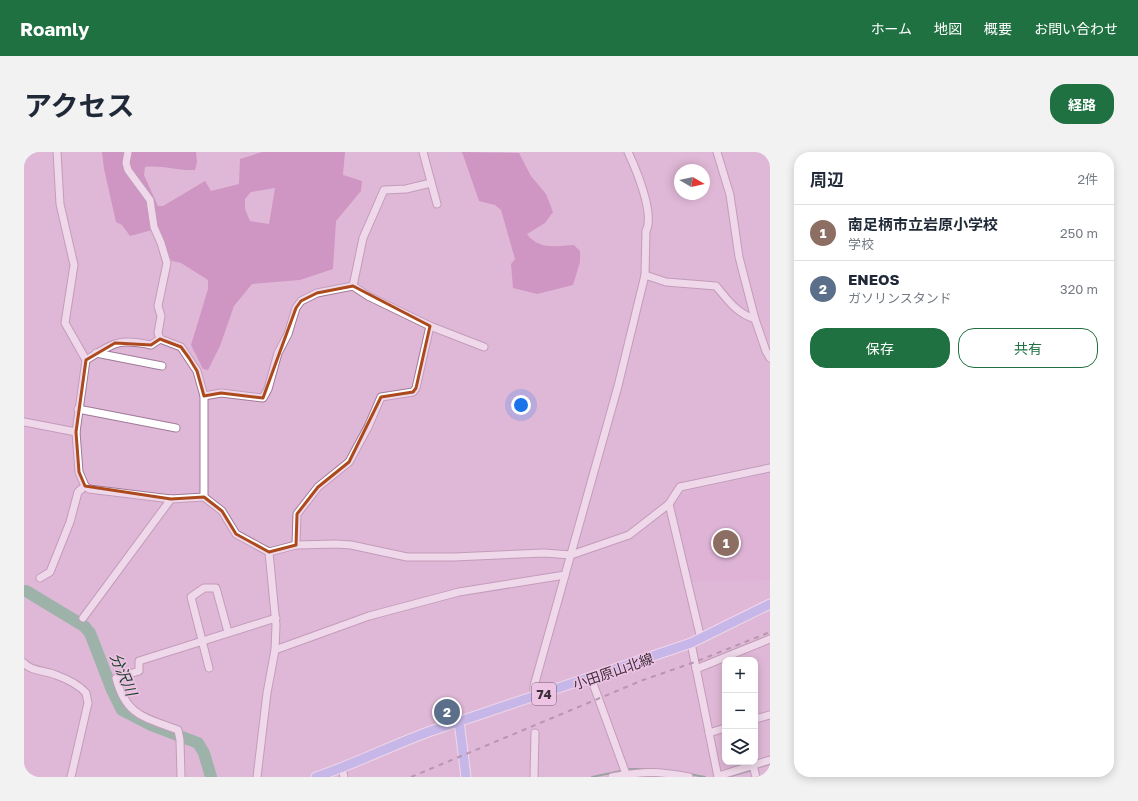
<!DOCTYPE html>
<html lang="ja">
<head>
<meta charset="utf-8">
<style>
  :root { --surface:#fff; --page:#f2f2f3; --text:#1f2937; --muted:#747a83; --line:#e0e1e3; --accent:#1f7142 }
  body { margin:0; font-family:"Golos Text","Noto Sans JP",sans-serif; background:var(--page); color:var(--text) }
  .controls { position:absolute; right:12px; bottom:12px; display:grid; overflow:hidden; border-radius:8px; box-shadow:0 2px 10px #0003 }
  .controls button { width:36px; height:36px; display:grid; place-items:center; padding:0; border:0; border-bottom:1px solid var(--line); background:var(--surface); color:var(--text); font:20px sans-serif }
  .compass { position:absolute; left:650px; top:12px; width:36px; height:36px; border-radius:50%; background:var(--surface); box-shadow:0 2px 10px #0003; rotate:99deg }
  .you { position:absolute; left:497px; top:253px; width:14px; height:14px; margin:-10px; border:3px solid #fff; border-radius:50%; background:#1a73e8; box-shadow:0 0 0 6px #1a73e833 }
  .badge { display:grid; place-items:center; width:26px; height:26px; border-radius:50%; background:var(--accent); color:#fff; font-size:13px; font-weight:700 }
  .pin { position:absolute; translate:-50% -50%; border:2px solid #fff; box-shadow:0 1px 4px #0006 }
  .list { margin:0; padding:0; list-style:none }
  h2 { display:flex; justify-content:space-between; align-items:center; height:52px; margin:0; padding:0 16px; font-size:17px }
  h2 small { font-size:13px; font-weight:400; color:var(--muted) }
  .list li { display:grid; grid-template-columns:26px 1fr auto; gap:12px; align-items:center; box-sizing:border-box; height:56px; padding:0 16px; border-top:1px solid var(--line) }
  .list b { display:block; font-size:15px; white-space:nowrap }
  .list p { margin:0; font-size:13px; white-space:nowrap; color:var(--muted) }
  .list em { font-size:13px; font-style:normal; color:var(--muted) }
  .actions { display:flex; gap:8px; padding:12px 16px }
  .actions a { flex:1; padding:9px 0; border:1px solid var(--accent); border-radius:16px; text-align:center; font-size:14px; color:var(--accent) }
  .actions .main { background:var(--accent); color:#fff }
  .icon { flex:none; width:22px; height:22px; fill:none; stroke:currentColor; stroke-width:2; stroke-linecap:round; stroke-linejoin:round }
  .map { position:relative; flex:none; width:746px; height:625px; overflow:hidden; border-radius:16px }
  header { display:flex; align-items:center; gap:24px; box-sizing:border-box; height:56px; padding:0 20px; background:var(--accent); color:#fff }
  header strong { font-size:19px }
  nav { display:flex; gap:22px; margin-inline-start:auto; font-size:14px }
  .intro { display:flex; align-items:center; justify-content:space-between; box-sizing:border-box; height:96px; padding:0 24px }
  h1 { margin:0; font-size:28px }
  .button { padding:10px 18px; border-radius:16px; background:var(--accent); color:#fff; font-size:14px; font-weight:700 }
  main { display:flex; gap:24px; padding:0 24px }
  aside { flex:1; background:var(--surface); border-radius:16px; box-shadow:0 2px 10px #0003 }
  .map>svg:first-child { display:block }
  .built { fill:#dcadd2 }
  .forest { fill:#ba6bac; fill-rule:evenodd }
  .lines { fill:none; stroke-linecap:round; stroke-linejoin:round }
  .stream { stroke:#488861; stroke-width:2 }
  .river { stroke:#4cae71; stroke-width:12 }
  .minor-casing { stroke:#a07a98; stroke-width:9 }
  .major-casing { stroke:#fff; stroke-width:11 }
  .minor { stroke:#fff; stroke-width:7 }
  .major { stroke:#a9b3fc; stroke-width:9 }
  .rail { stroke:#866c81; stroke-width:2; stroke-dasharray:5 5; stroke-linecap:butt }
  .marked { fill:none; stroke:#ad4a1d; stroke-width:3; stroke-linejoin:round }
  .labels { text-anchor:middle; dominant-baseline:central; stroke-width:3; stroke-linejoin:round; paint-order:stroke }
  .shield { fill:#eec4e5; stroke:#745c6f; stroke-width:1 }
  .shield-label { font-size:13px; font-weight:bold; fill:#3f2f3c }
  .street-label { font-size:14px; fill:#3f2f3c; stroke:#eec4e5 }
  .water-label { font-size:15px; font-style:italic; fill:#173f26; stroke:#eec4e5 }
</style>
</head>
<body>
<header>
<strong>Roamly</strong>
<nav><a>ホーム</a><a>地図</a><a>概要</a><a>お問い合わせ</a></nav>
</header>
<div class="intro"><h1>アクセス</h1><a class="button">経路</a></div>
<main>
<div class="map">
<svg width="746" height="625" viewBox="0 0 746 625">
  <rect width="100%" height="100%" fill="#e0b8d7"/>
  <path class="built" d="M 746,321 L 746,428 L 668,430 L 649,354 L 656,341 Z"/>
  <g class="forest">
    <path d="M 78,0 L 172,0 L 173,10 L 171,18 C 153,19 138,13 121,15 L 120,23 L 134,54 L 139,54 L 181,29 L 187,39 L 215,32 L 216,7 L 238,0 L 321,0 L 319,23 L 338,29 L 337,39 L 312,69 L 309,117 L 276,128 L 228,132 L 210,154 L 196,194 L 184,218 L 179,217 L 167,193 L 184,137 L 184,128 L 157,111 L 148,109 L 128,78 L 106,84 L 98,73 L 92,70 L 80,17 ZM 251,36 L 245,72 L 226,69 L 221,57 L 221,47 L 227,40 Z"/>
    <path d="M 438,0 L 495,1 L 507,24 L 522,42 L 529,60 L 521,71 L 503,82 C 514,98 533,94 550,93 L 556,99 L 556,110 L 549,133 L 513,142 L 489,136 L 487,112 L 491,107 L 477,58 L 471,53 L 455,49 Z"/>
  </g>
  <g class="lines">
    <g class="stream">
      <path d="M 732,616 L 746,612"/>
      <path d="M 665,622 L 681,625"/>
      <path d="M 707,624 L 728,618"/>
      <path d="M 568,625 L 606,617 L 631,617"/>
    </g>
    <path class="river" d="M 2,439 L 60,474 L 66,481 L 88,538 L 98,558 L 127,573 L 174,591 L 180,601 L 187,625"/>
    <g class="minor-casing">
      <g id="minor">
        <path d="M 33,0 L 36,52 L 50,113 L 41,171 L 62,208 L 52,280 L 55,320 L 61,334 L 65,337 L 147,347 L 180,345"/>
        <path d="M 104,0 L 102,11 L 104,18 L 126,48 L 130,75 L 137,91 L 143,111 L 134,154 L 137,164 L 134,181 L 136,187 L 157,195 L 173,219 L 180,244 L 180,345 L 198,359 L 212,382 L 245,400 L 272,393 L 312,392 L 327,393 L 383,405 L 430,405 L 520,401 L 547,403 L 605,383 L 645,352 L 656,335 L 746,316"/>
        <path d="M 399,0 L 413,52"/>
        <path d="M 693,0 L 706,43 L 715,105 L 731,167 L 742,199 L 746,206"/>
        <path d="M 621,123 L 642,130 L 692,134 C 704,148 712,161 731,167"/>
        <path d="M 329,134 L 339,86 L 360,38 L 382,37 L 407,31"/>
        <path d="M 406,174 L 460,195"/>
        <path d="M 72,201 L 138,214"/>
        <path d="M 62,208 C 90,191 93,186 127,193 L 136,187"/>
        <path d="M 180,244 L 197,241 L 239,246 L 244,237 L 254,201 L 264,182 L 272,156 L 277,149 L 293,141 L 329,134 L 344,144 L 406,174 L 392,236 L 389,240 L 357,245 L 344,275 L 325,310 L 294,335 L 273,362 L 272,393"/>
        <path d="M 54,257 L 152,276"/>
        <path d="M 0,270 L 52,280"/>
        <path d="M 645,352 L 677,487"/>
        <path d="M 16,426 L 26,420 L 46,370 L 54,340 L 61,334"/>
        <path d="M 59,466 L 147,347"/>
        <path d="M 667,491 L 694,625"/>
        <path d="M 251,498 L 345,464 L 435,440 L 541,423"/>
        <path d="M 0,511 C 6,519 23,519 32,523 C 43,527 55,533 62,541 L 64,551 L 47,625"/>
        <path d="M 185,516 L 167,445 L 180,436 L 192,436 L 204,480"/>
        <path d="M 672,517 L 746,487"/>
        <path d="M 567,526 L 602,622"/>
        <path d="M 510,545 L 510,534 L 594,234 L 621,123 L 622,79 C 631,62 612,17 604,0"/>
        <path d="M 731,567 L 746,563"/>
        <path d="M 685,581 L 701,576"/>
        <path d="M 729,613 L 732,625"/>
        <path d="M 318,616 L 320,625"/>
        <path d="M 694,624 L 746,608"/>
        <path d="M 157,625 L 156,588 L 154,578 C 120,565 102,564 92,526 L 115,519 L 115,509 L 252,466"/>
        <path d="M 233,625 L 243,541 L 251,498 L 252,473 L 245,400"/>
        <path d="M 510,625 L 511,581"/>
        <path d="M 588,625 C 620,619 634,619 665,625"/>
      </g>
    </g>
    <g class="major-casing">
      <g id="major">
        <path d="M 435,569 L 442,625"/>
        <path d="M 292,625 C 331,612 368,593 407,579 L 667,491 L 746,452"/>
      </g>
    </g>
    <use href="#minor" class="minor"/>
    <use href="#major" class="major"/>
    <path class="rail" d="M 387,625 L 619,528 L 671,510 L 746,480"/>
  </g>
  <path d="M0 0H746V625H0ZM 329,134 L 406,174 L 392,236 L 389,240 L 357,245 L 325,310 L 294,335 L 273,362 L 272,393 L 245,400 L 212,382 L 198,359 L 180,345 L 147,347 L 61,334 L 55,320 L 52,280 L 62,208 L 91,191 L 127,193 L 136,187 L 157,195 L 165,206 L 173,219 L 180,244 L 197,241 L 239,246 L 272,156 L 277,149 L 293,141 Z" fill="#e0b8d7" fill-opacity=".55" fill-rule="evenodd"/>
  <path class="marked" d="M 329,134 L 406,174 L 392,236 L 389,240 L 357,245 L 325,310 L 294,335 L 273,362 L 272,393 L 245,400 L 212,382 L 198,359 L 180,345 L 147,347 L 61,334 L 55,320 L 52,280 L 62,208 L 91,191 L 127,193 L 136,187 L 157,195 L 165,206 L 173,219 L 180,244 L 197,241 L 239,246 L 272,156 L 277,149 L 293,141 Z"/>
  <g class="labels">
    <rect class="shield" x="508" y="531" width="24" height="22" rx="3"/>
    <g class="shield-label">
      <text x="520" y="542">74</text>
    </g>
    <g class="street-label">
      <text transform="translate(589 519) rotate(-19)">小田原山北線</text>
    </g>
    <g class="water-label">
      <text transform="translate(100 522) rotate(67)">分沢川</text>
    </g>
  </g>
</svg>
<div class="controls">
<button>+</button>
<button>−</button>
<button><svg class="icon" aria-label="layers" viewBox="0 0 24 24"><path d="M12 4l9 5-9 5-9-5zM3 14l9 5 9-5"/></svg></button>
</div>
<svg class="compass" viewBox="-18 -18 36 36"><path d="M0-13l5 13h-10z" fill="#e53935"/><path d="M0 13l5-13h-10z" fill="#747a83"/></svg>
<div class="you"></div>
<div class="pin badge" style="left:702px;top:391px;background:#8d6e63">1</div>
<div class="pin badge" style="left:423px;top:560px;background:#5c6f8a">2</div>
</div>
<aside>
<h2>周辺<small>2件</small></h2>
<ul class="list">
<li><span class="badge" style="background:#8d6e63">1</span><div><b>南足柄市立岩原小学校</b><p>学校</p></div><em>250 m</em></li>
<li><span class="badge" style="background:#5c6f8a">2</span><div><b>ENEOS</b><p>ガソリンスタンド</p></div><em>320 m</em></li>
</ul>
<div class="actions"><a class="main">保存</a><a>共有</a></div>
</aside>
</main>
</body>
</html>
